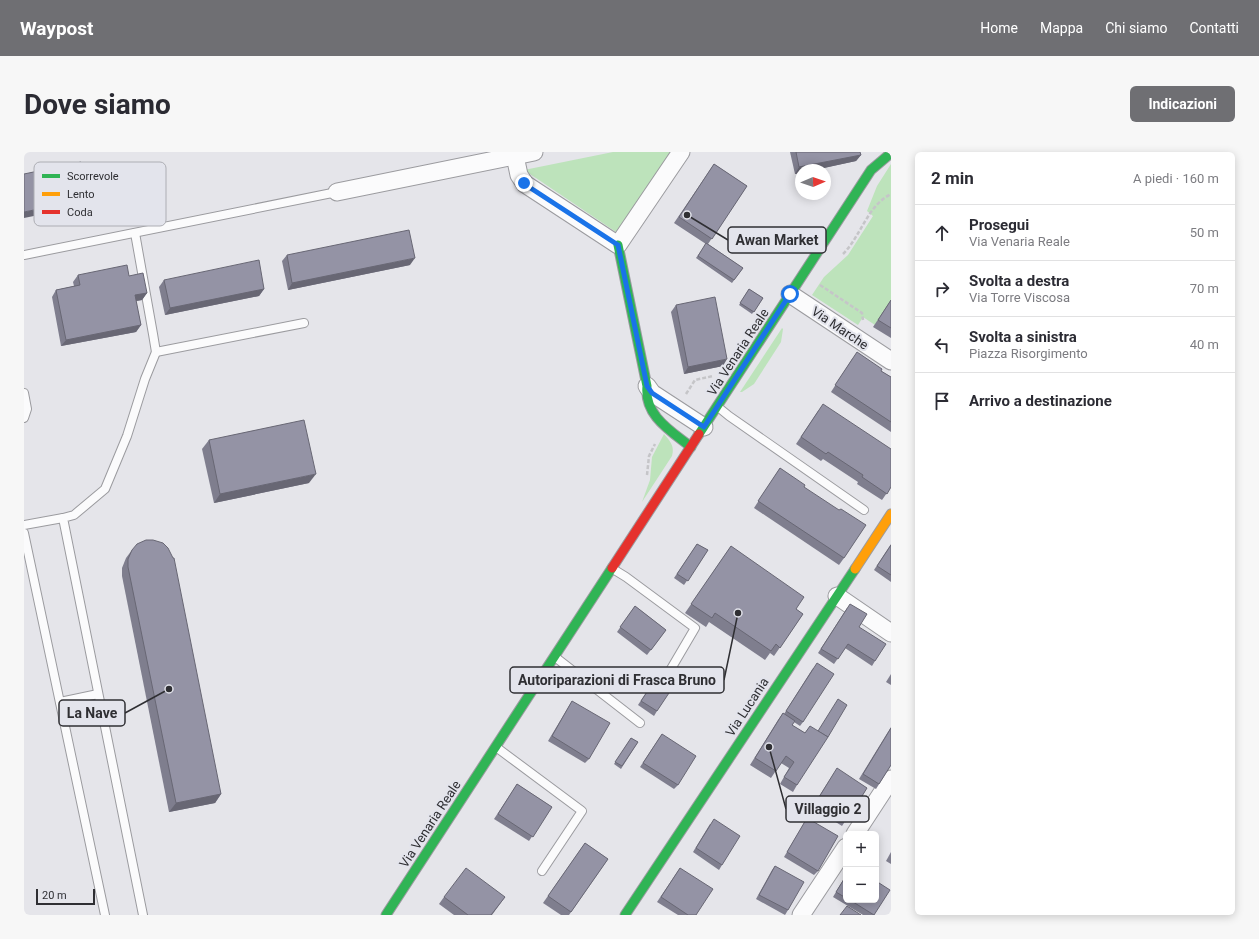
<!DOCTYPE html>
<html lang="it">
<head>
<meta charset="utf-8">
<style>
  :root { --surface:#fff; --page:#f7f7f7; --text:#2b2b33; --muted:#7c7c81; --line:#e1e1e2; --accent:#6f6f73 }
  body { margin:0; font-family:Roboto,sans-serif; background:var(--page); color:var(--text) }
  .controls { position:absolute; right:12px; bottom:12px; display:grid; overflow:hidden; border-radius:6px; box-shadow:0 2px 10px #0003 }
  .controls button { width:36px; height:36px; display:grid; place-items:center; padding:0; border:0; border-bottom:1px solid var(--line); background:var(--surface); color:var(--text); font:20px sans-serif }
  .compass { position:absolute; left:771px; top:12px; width:36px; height:36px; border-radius:50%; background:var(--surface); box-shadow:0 2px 10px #0003; rotate:88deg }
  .scale { position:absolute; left:12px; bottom:10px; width:59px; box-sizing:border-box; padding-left:4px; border:2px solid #2f2f33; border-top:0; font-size:11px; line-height:14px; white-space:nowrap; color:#2f2f33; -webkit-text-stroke:3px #e3e4ec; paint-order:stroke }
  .stop { position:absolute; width:12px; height:12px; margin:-9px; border:3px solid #1a73e8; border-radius:50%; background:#fff }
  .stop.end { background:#1a73e8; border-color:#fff; box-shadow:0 1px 4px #0008 }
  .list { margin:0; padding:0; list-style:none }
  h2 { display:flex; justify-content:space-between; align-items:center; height:52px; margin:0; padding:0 16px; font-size:17px }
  h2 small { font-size:13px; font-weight:400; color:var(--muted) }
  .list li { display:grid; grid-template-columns:26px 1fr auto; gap:12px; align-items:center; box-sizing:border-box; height:56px; padding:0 16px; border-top:1px solid var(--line) }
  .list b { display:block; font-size:15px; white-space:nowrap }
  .list p { margin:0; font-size:13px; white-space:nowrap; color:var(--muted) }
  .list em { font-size:13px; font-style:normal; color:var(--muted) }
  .icon { flex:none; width:22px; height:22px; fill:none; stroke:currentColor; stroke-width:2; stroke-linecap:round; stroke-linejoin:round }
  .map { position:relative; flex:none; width:867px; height:763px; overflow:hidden; border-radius:6px }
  header { display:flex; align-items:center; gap:24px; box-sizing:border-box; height:56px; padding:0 20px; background:var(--accent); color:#fff }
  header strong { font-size:19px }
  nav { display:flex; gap:22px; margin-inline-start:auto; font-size:14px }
  .intro { display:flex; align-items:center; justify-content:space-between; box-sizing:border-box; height:96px; padding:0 24px }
  h1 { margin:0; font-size:28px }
  .button { padding:10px 18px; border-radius:6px; background:var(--accent); color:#fff; font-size:14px; font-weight:700 }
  main { display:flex; gap:24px; padding:0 24px }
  aside { flex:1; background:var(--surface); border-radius:6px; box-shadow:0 2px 10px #0003 }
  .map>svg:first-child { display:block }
  .green { fill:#bde3bb }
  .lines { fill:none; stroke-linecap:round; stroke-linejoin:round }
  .lane-casing { stroke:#9b9b9f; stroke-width:10 }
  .street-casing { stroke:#9b9b9f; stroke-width:19 }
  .fast-casing { stroke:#9b9b9f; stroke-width:11 }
  .slow-casing { stroke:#9b9b9f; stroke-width:11 }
  .jam-casing { stroke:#9b9b9f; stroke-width:11 }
  .path { stroke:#c5c5c8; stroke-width:2.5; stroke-dasharray:4 2; stroke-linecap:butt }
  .lane { stroke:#fbfbfc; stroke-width:8 }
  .street { stroke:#fbfbfc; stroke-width:17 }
  .fast { stroke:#30b455; stroke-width:9 }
  .slow { stroke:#ff9f0a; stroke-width:9 }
  .jam { stroke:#e5322d; stroke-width:9 }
  .wall { fill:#7f7e8e }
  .shaded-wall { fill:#686774 }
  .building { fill:#9493a5; stroke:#686774 }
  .route { stroke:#1a73e8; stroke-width:5 }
  .labels { text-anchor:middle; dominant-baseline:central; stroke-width:4; stroke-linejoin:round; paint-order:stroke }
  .street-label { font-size:13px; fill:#2f2f33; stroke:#e3e4ec }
  .key { fill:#e3e4ec; stroke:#adaeb4; stroke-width:1 }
  .key-label { font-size:11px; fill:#2f2f33 }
  .leader { fill:none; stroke:#2f2f33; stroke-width:1.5 }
  .callout-dot { fill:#2f2f33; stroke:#e3e4ec; stroke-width:1.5 }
  .callout { fill:#e3e4ec; stroke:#2f2f33; stroke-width:1.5 }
  .callout-label { font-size:14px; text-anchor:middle; font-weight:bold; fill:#2f2f33 }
</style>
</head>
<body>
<header>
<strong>Waypost</strong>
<nav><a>Home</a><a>Mappa</a><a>Chi siamo</a><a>Contatti</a></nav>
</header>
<div class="intro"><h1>Dove siamo</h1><a class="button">Indicazioni</a></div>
<main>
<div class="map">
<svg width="867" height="763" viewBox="0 0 867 763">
  <rect width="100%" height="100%" fill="#e5e5ea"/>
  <g class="green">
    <path d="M 589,0 L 649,0 L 592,80 L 500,18 Z"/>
    <path d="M 867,12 L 867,148 L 851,173 L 839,165 L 834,173 L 788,143 L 800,125 L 824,103 L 849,64 L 843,59 L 853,34 Z"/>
    <path d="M 758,176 L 759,177 L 757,190 L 730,232 L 718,240 L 716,240 Z"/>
    <path d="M 640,282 C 646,289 651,294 648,304 L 618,350 L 626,328 L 628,305 Z"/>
  </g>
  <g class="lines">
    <g class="lane-casing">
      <g id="lane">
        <path d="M 111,81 L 129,182 L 132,200 L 280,171"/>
        <path d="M 0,103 L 313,40"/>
        <path d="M 0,241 L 3,257 L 0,266"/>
        <path d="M 694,255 L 705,264 L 840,358"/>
        <path d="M 0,373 L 39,366"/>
        <path d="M 0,381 L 81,763"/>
        <path d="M 589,417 L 602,425 L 671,476 L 641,527"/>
        <path d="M 531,505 L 616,571"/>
        <path d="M 36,550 L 74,542"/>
        <path d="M 472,595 L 558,659 L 518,719"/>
        <path d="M 119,763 L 39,366 L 50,363 L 81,337 L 103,284 L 121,227 L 132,200"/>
      </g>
    </g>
    <g class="street-casing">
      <g id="street">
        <path d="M 491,4 L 495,23 L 501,32 L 594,93 L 657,0"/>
        <path d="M 313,40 L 510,0"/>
        <path d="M 766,142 L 867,209"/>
        <path d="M 623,234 L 628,241 L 680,275"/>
        <path d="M 813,444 L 867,481"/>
        <path d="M 831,682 L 867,627"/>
        <path d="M 777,763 L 822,695"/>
      </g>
    </g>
    <g class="fast-casing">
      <g id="fast">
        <path d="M 594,93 L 623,234 C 620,264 647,279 667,295"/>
        <path d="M 675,282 L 847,18 L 867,1"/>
        <path d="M 362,763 L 588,416"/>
        <path d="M 601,763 L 831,417"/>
      </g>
    </g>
    <g class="slow-casing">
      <path id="slow" d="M 831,417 L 867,362"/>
    </g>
    <g class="jam-casing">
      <path id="jam" d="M 588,416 L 675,282"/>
    </g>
    <g class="path">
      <path d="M 819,102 C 837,84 843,54 867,42"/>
      <path d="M 796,133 L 838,161 L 839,168"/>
      <path d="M 662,242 L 671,228 L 689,224"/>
      <path d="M 623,323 L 625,304 L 631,292"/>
    </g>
    <use href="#lane" class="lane"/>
    <use href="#street" class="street"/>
    <use href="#fast" class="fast"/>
    <use href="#slow" class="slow"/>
    <use href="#jam" class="jam"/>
  </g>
  <g class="wall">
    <path d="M 766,0 L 836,0 L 837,3 L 832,9 L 771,22 Z"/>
    <path d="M 690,12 L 723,34 L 684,92 L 719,116 L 708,131 L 672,106 L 682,92 L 650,71 Z"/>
    <path d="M 263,103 L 386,113 L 264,138 L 258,109 Z"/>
    <path d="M 54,123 L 105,124 L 123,141 L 118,148 L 112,149 L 117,173 L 112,180 L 37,194 L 28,145 L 32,138 L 50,134 L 49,130 Z"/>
    <path d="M 140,128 L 240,137 L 235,144 L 141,163 L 135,135 Z"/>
    <path d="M 725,137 L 739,146 L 728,162 L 715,153 Z"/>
    <path d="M 867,148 L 867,186 L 849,175 Z"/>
    <path d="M 652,153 L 699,214 L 660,222 L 647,160 Z"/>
    <path d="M 828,207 L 857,219 L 867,225 L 867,280 L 807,240 Z"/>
    <path d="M 794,259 L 867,335 L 858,348 L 833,332 L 834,330 L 799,307 L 797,309 L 772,292 Z"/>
    <path d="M 185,288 L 285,331 L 190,351 L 178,297 Z"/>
    <path d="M 756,316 L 780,335 L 820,406 L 815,413 L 730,356 Z"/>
    <path d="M 673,392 L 684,398 L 660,433 L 650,426 Z"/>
    <path d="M 867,392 L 867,430 L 850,418 Z"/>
    <path d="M 707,394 L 772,457 L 779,462 L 750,504 L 746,501 L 741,508 L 685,470 L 682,475 L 661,461 Z"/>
    <path d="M 108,398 L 197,642 L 191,651 L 145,660 L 98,424 L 98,416 L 102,406 Z"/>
    <path d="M 611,454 L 642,478 L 623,503 L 593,480 Z"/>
    <path d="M 823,456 L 835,475 L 851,509 L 848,514 L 821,496 L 810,512 L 794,501 Z"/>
    <path d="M 789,516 L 779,570 L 776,574 L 770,570 L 768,573 L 781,581 L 786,574 L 773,633 L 769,640 L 756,632 L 765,616 L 757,611 L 747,626 L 726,613 L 754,568 L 759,561 L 760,562 Z"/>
    <path d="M 867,522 L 867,533 L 862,530 Z"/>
    <path d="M 629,530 L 633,559 L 630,564 L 614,553 Z"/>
    <path d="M 548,549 L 565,607 L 561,611 L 524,589 Z"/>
    <path d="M 867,575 L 867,613 L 852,637 L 835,627 Z"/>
    <path d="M 638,582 L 654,633 L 650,637 L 616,615 Z"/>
    <path d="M 607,586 L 614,590 L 597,617 L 590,612 Z"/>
    <path d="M 810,621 L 843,636 L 818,674 L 788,655 Z"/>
    <path d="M 493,632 L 528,655 L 505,689 L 470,667 Z"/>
    <path d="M 783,666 L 794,719 L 790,723 L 760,705 Z"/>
    <path d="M 686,672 L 698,713 L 695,718 L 669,700 Z"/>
    <path d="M 561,691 L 584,707 L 545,763 L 537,763 L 519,751 Z"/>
    <path d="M 867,700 L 867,712 L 862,709 Z"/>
    <path d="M 751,714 L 764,758 L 761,763 L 732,747 L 748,718 Z"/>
    <path d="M 656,716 L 672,763 L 654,763 L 633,750 Z"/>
    <path d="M 822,723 L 822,748 L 852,748 L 850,763 L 839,763 L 809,745 Z"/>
    <path d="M 420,745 L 481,745 L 468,763 L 430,763 L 415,752 Z"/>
  </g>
  <g class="shaded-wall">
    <path d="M 837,3 L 832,9 L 791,18 L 777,18 L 777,21 L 771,22 L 775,15 Z"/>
    <path d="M 64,47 L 59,54 L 0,66 L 0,60 Z"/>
    <path d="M 391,106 L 386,113 L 264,138 L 268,131 Z"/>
    <path d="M 240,137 L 235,144 L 141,163 L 146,156 Z"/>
    <path d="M 123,141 L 118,148 L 106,150 L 111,143 Z"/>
    <path d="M 117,173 L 112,180 L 37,194 L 42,188 Z"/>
    <path d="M 703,207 L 699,214 L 660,222 L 664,215 Z"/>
    <path d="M 292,322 L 285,331 L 190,351 L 196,342 Z"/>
    <path d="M 197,642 L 191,651 L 145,660 L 152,651 Z"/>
  </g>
  <g class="building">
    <path d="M 772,0 L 836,0 L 837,3 L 775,15 Z"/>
    <path d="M 57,10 L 64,47 L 0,60 L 0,22 Z"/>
    <path d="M 690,12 L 723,34 L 688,87 L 655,65 Z"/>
    <path d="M 385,78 L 391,106 L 268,131 L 263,103 Z"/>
    <path d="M 682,91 L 719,116 L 710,128 L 674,104 Z"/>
    <path d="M 235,108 L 240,137 L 146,156 L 140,128 Z"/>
    <path d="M 103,113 L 105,124 L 119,121 L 123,141 L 111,143 L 117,173 L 42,188 L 32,138 L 56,133 L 54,123 Z"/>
    <path d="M 725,137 L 739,146 L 730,160 L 716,151 Z"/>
    <path d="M 691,145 L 703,207 L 664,215 L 652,153 Z"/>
    <path d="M 867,148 L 867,176 L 854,168 Z"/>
    <path d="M 833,200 L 858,217 L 857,219 L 867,225 L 867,270 L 811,233 Z"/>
    <path d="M 799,252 L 867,297 L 867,335 L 863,342 L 838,325 L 839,323 L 804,300 L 802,302 L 777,285 Z"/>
    <path d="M 280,268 L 292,322 L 196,342 L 185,288 Z"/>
    <path d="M 756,316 L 781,333 L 780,335 L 815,358 L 817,357 L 842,373 L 820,406 L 734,349 Z"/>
    <path d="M 122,388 L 129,388 L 139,391 L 144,396 L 149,406 L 150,406 L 197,642 L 152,651 L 104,415 L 104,407 L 108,398 L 113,392 Z"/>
    <path d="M 673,392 L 684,398 L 664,429 L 653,422 Z"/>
    <path d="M 867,393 L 867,423 L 853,414 Z"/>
    <path d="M 707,394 L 780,445 L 772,457 L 779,462 L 756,496 L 752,492 L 747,499 L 691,461 L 688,466 L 667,452 Z"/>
    <path d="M 826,452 L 843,462 L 835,475 L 862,492 L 851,509 L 824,492 L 814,507 L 797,497 Z"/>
    <path d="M 611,454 L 642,478 L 627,498 L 596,475 Z"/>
    <path d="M 793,511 L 810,522 L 779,570 L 762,559 Z"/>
    <path d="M 633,525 L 649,535 L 633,559 L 617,549 Z"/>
    <path d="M 814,547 L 823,553 L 804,585 L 794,579 Z"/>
    <path d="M 548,549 L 586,571 L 565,607 L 528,584 Z"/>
    <path d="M 759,561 L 771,569 L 768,573 L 781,581 L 786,574 L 804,585 L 773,633 L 760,625 L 770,610 L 762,604 L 752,619 L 731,606 Z"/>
    <path d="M 867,576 L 867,613 L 855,632 L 839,622 Z"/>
    <path d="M 638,582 L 672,604 L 654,633 L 619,611 Z"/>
    <path d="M 607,586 L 614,590 L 598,614 L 591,610 Z"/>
    <path d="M 813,616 L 843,636 L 822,670 L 792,650 Z"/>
    <path d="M 493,632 L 528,655 L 509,685 L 474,662 Z"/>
    <path d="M 783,666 L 814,684 L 794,719 L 763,700 Z"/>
    <path d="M 690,667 L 716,684 L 698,713 L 672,696 Z"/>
    <path d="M 561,691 L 584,707 L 547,760 L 524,744 Z"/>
    <path d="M 751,714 L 780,730 L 764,758 L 735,743 Z"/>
    <path d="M 442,716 L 481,745 L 467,763 L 444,763 L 420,745 Z"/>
    <path d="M 656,716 L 689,737 L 672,763 L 664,763 L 637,745 Z"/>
    <path d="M 822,724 L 822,746 L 812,740 Z"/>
    <path d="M 852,729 L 866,738 L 850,763 L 826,748 L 852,748 Z"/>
    <path d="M 823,754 L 837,763 L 816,763 Z"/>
  </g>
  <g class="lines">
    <path class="route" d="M 500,31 L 505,35 L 594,93 L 623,234 L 628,241 L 680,275 L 766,142"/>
  </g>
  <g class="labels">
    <g class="street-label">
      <text transform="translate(816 176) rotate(34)">Via Marche</text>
      <text transform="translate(714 200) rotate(-57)">Via Venaria Reale</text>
      <text transform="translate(723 555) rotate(-57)">Via Lucania</text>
      <text transform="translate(406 672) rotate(-57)">Via Venaria Reale</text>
    </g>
  </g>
  <rect x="10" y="10" width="132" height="64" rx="6" class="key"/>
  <rect x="18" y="22" width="18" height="4" fill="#30b455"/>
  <rect x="18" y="40" width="18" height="4" fill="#ff9f0a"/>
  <rect x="18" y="58" width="18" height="4" fill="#e5322d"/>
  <g class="key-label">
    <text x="43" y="28">Scorrevole</text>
    <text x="43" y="46">Lento</text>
    <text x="43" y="64">Coda</text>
  </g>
  <path class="leader" d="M663 63L704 88M714 461L700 528M145 537L101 561M745 595L762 657"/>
  <g class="callout-dot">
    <circle cx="663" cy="63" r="4"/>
    <circle cx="714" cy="461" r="4"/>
    <circle cx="145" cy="537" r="4"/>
    <circle cx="745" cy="595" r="4"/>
  </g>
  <g class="callout">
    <rect x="704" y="75" width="98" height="26" rx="4"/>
    <rect x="486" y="515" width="214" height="26" rx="4"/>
    <rect x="35" y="548" width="66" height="26" rx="4"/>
    <rect x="762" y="644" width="83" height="26" rx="4"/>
  </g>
  <g class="callout-label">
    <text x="753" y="93">Awan Market</text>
    <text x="593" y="533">Autoriparazioni di Frasca Bruno</text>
    <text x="68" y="566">La Nave</text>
    <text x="804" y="662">Villaggio 2</text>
  </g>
</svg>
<div class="controls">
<button>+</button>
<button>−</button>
</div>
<svg class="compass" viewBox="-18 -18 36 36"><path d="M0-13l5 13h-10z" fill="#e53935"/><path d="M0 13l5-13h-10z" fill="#7c7c81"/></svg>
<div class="scale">20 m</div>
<div class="stop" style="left:766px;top:142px"></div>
<div class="stop end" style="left:500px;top:31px"></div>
</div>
<aside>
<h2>2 min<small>A piedi · 160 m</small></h2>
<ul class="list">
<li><svg class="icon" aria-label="ahead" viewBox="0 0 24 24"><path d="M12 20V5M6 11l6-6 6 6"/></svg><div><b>Prosegui</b><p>Via Venaria Reale</p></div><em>50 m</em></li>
<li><svg class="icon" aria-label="right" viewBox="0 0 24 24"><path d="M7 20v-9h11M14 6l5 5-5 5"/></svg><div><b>Svolta a destra</b><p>Via Torre Viscosa</p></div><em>70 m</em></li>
<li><svg class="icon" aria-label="left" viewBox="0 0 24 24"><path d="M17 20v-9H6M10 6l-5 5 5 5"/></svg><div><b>Svolta a sinistra</b><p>Piazza Risorgimento</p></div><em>40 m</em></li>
<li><svg class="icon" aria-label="arrive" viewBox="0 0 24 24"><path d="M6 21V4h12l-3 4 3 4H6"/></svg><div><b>Arrivo a destinazione</b></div></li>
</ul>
</aside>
</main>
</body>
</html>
